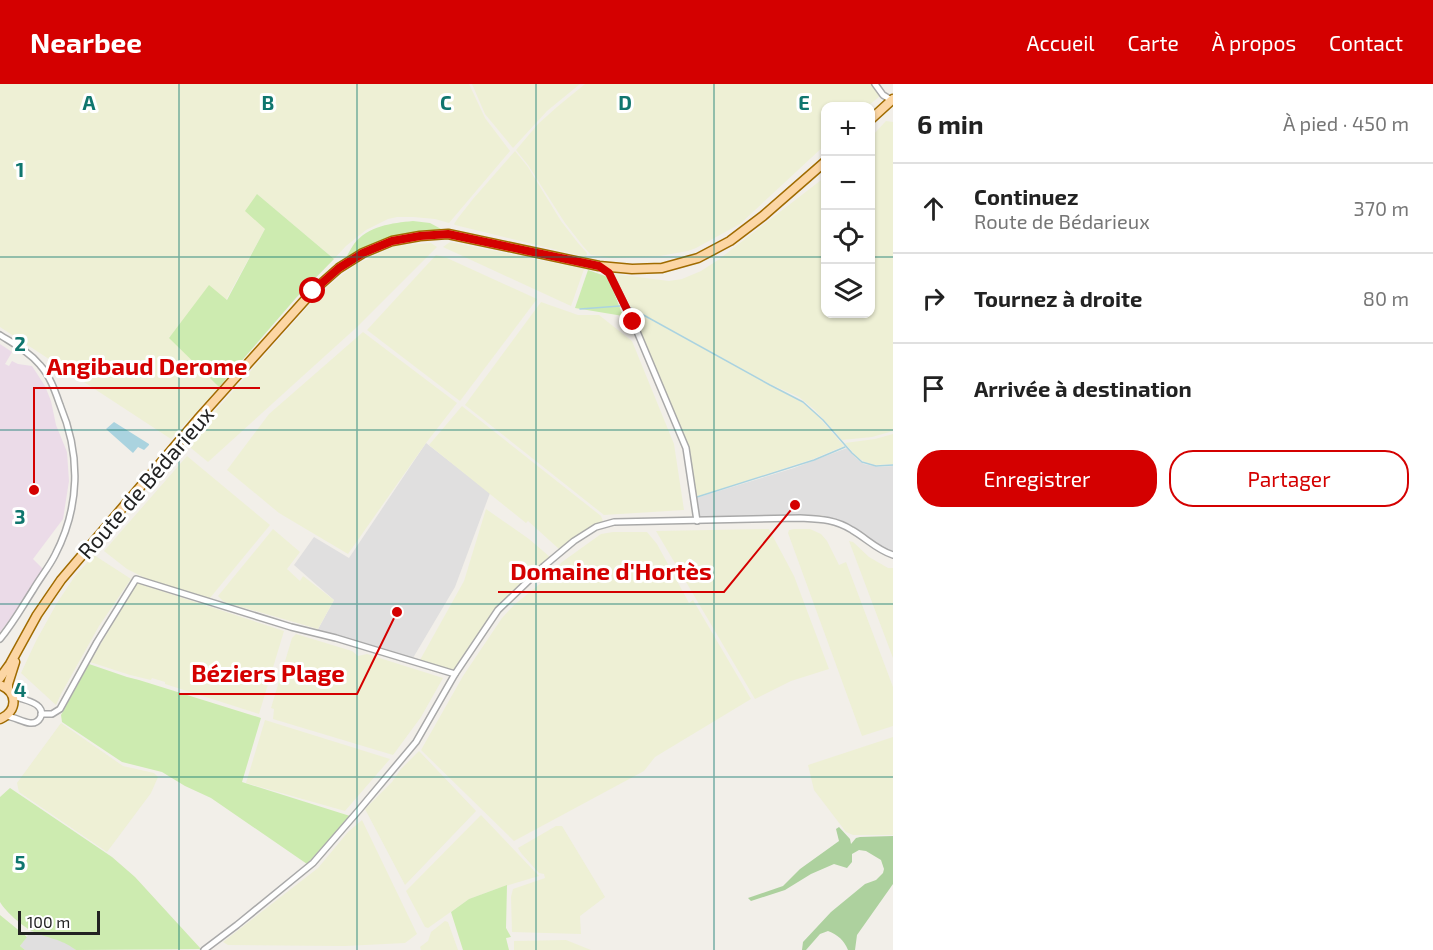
<!DOCTYPE html>
<html lang="fr">
<head>
<meta charset="utf-8">
<style>
  :root { --surface:#fff; --page:#f2f2f2; --text:#222; --muted:#767676; --line:#e0e0e0; --accent:#d40000 }
  body { margin:0; font-family:"Exo 2",sans-serif; background:var(--page); color:var(--text) }
  .controls { position:absolute; right:18px; top:18px; display:grid; overflow:hidden; border-radius:12px; box-shadow:0 2px 4px #0004 }
  .controls button { width:54px; height:54px; display:grid; place-items:center; padding:0; border:0; border-bottom:2px solid var(--line); background:var(--surface); color:var(--text); font:30px sans-serif }
  .scale { position:absolute; left:18px; bottom:15px; width:82px; box-sizing:border-box; padding-left:6px; border:3px solid #222; border-top:0; font-size:16px; line-height:21px; white-space:nowrap; color:#222; -webkit-text-stroke:4px #fff; paint-order:stroke }
  .stop { position:absolute; width:18px; height:18px; margin:-14px; border:4px solid #d40000; border-radius:50%; background:#fff }
  .stop.end { background:#d40000; border-color:#fff; box-shadow:0 2px 6px #0008 }
  .list { margin:0; padding:0; list-style:none }
  h2 { display:flex; justify-content:space-between; align-items:center; height:78px; margin:0; padding:0 24px; font-size:26px }
  h2 small { font-size:20px; font-weight:400; color:var(--muted) }
  .list li { display:grid; grid-template-columns:39px 1fr auto; gap:18px; align-items:center; box-sizing:border-box; height:90px; padding:0 24px; border-top:2px solid var(--line) }
  .list b { display:block; font-size:22px; white-space:nowrap }
  .list p { margin:0; font-size:20px; white-space:nowrap; color:var(--muted) }
  .list em { font-size:20px; font-style:normal; color:var(--muted) }
  .actions { display:flex; gap:12px; padding:18px 24px }
  .actions a { flex:1; padding:14px 0; border:2px solid var(--accent); border-radius:24px; text-align:center; font-size:21px; color:var(--accent) }
  .actions .main { background:var(--accent); color:#fff }
  .icon { flex:none; width:33px; height:33px; fill:none; stroke:currentColor; stroke-width:2; stroke-linecap:round; stroke-linejoin:round }
  .map { position:relative; flex:none; width:893px; height:866px; overflow:hidden }
  header { display:flex; align-items:center; gap:36px; box-sizing:border-box; height:84px; padding:0 30px; background:var(--accent); color:#fff }
  header strong { font-size:28px }
  nav { display:flex; gap:33px; margin-inline-start:auto; font-size:21px }
  main { display:flex }
  aside { flex:1; background:var(--surface) }
  .map>svg:first-child { display:block }
  .residential { fill:#e0dfdf }
  .industrial { fill:#ebdbe8 }
  .farmland { fill:#eef0d5 }
  .grass { fill:#cdebb0 }
  .forest { fill:#add19e }
  .water { fill:#aad3df }
  .lines { fill:none; stroke-linecap:round; stroke-linejoin:round }
  .stream { stroke:#aad3df; stroke-width:1.5 }
  .street-casing { stroke:#a9a9a9; stroke-width:8 }
  .primary-casing { stroke:#a06b00; stroke-width:11 }
  .street { stroke:#fff; stroke-width:5 }
  .primary { stroke:#fcd6a4; stroke-width:8 }
  .route { stroke:#d40000; stroke-width:8 }
  .grid { fill:none; stroke:#0f766e; stroke-width:1.5; stroke-opacity:0.55 }
  .labels { text-anchor:middle; dominant-baseline:central; stroke-width:6; stroke-linejoin:round; paint-order:stroke }
  .street-label { font-size:22px; fill:#222; stroke:#fff }
  .grid-label { font-size:20px; text-anchor:middle; font-weight:bold; fill:#0f766e; stroke:#fff; stroke-width:6; stroke-linejoin:round; paint-order:stroke }
  .leader { fill:none; stroke:#d40000; stroke-width:2 }
  .callout-dot { fill:#d40000; stroke:#fff; stroke-width:2 }
  .callout-label { font-size:24px; text-anchor:middle; font-weight:bold; fill:#d40000; stroke:#fff; stroke-width:6; stroke-linejoin:round; paint-order:stroke }
</style>
</head>
<body>
<header>
<strong>Nearbee</strong>
<nav><a>Accueil</a><a>Carte</a><a>À propos</a><a>Contact</a></nav>
</header>
<main>
<div class="map">
<svg width="893" height="866" viewBox="0 0 893 866">
  <rect width="100%" height="100%" fill="#f2efe9"/>
  <g class="residential">
    <path d="M 426,359 L 490,409 L 455,503 L 413,574 L 316,549 L 334,516 L 294,481 L 314,453 L 349,474 Z"/>
    <path d="M 847,364 L 856,374 L 864,380 L 878,383 L 893,382 L 893,470 L 843,439 L 822,431 L 703,435 L 698,431 L 696,414 L 794,384 Z"/>
    <path d="M 31,847 L 66,858 L 76,866 L 25,866 L 20,862 Z"/>
  </g>
  <path class="industrial" d="M 0,260 L 12,268 L 5,280 L 9,282 L 12,277 L 18,280 L 32,282 L 45,302 L 51,317 L 56,341 L 67,368 L 69,397 L 63,435 L 33,475 L 43,485 L 11,534 L 0,548 Z"/>
  <g class="farmland">
    <path d="M 0,0 L 469,0 L 485,34 L 510,67 L 449,139 L 435,135 L 413,133 L 397,133 L 388,135 L 366,146 L 346,162 L 334,175 L 257,110 L 265,145 L 226,216 L 169,253 L 219,303 L 171,355 L 0,243 Z"/>
    <path d="M 472,0 L 580,0 L 547,27 L 513,64 L 485,30 Z"/>
    <path d="M 585,0 L 872,0 L 880,12 L 868,22 L 826,22 L 825,61 L 740,140 L 696,164 L 688,167 L 660,172 L 611,174 L 591,171 L 583,162 L 565,139 L 528,81 L 516,66 L 538,40 L 557,23 Z"/>
    <path d="M 886,37 L 893,38 L 893,347 L 872,353 L 842,356 L 815,326 L 799,313 L 770,300 L 628,222 L 612,192 L 614,190 L 669,197 L 682,195 L 701,187 L 718,176 L 825,93 L 826,230 L 870,230 L 871,53 Z"/>
    <path d="M 515,67 L 528,83 L 561,137 L 578,159 L 587,169 L 586,173 L 455,141 L 454,140 L 458,134 L 473,115 Z"/>
    <path d="M 450,158 L 584,185 L 571,222 L 443,163 Z"/>
    <path d="M 431,159 L 437,163 L 357,243 L 208,378 L 186,360 L 319,210 L 337,195 L 357,180 L 395,162 Z"/>
    <path d="M 436,171 L 447,174 L 537,215 L 460,317 L 367,246 Z"/>
    <path d="M 541,218 L 578,231 L 599,231 L 632,257 L 674,360 L 684,426 L 604,431 L 465,321 Z"/>
    <path d="M 629,224 L 803,319 L 816,330 L 844,362 L 813,375 L 696,413 L 687,362 Z"/>
    <path d="M 363,248 L 457,319 L 426,359 L 348,470 L 279,429 L 227,386 L 269,330 Z"/>
    <path d="M 462,322 L 601,432 L 603,437 L 577,452 L 559,465 L 528,437 L 526,439 L 429,361 Z"/>
    <path d="M 893,350 L 893,380 L 876,381 L 865,378 L 857,373 L 845,359 L 875,355 Z"/>
    <path d="M 187,372 L 270,441 L 210,514 L 149,496 L 127,485 L 104,467 Z"/>
    <path d="M 486,425 L 529,455 L 550,473 L 494,526 L 453,586 L 420,576 L 464,497 Z"/>
    <path d="M 273,445 L 300,468 L 287,485 L 300,497 L 303,492 L 334,516 L 318,545 L 224,518 L 218,512 Z"/>
    <path d="M 769,445 L 794,492 L 829,585 L 791,597 L 755,615 L 656,447 Z"/>
    <path d="M 794,445 L 810,445 L 821,450 L 827,457 L 839,481 L 846,478 L 893,603 L 893,642 L 862,652 L 788,449 L 789,446 Z"/>
    <path d="M 613,448 L 647,448 L 657,460 L 689,519 L 693,516 L 751,615 L 655,673 L 644,687 L 514,757 L 421,666 L 463,592 L 502,534 L 514,521 L 546,495 L 562,478 L 601,450 Z"/>
    <path d="M 849,457 L 853,458 L 869,473 L 888,484 L 893,484 L 893,574 Z"/>
    <path d="M 94,471 L 131,495 L 99,542 L 61,610 L 56,621 L 21,589 L 36,557 L 57,519 L 75,492 Z"/>
    <path d="M 137,499 L 284,547 L 259,630 L 165,600 L 165,598 L 152,594 L 151,596 L 130,591 L 90,578 Z"/>
    <path d="M 296,550 L 352,567 L 358,572 L 367,570 L 443,594 L 421,633 L 393,671 L 273,635 L 274,625 L 271,624 L 292,554 Z"/>
    <path d="M 265,636 L 390,675 L 345,727 L 246,699 Z"/>
    <path d="M 61,639 L 123,682 L 154,689 L 158,693 L 151,709 L 107,768 L 19,708 L 17,699 Z"/>
    <path d="M 893,653 L 893,751 L 853,751 L 846,748 L 814,706 L 808,681 Z"/>
    <path d="M 419,667 L 476,727 L 405,801 L 365,725 L 392,698 L 401,685 Z"/>
    <path d="M 481,731 L 539,792 L 496,805 L 469,815 L 428,844 L 425,843 L 406,807 Z"/>
    <path d="M 362,736 L 417,850 L 405,859 L 345,862 L 228,861 L 223,858 L 318,784 L 348,748 Z"/>
    <path d="M 556,742 L 562,742 L 605,813 L 580,832 L 581,850 L 512,848 L 511,813 L 513,805 L 545,794 L 544,790 L 539,789 L 521,769 L 518,764 Z"/>
    <path d="M 445,837 L 448,838 L 458,866 L 421,866 L 420,863 L 428,857 L 431,848 Z"/>
    <path d="M 566,856 L 591,866 L 514,866 L 514,857 Z"/>
  </g>
  <g class="grass">
    <path d="M 257,110 L 334,175 L 296,214 L 219,303 L 169,254 L 209,201 L 227,216 L 265,145 L 245,127 Z"/>
    <path d="M 413,137 L 430,139 L 443,146 C 402,148 382,155 346,173 C 349,169 351,164 354,160 C 368,142 392,139 413,137 Z"/>
    <path d="M 588,186 L 608,193 L 623,232 L 575,224 Z"/>
    <path d="M 89,580 L 127,593 L 139,596 L 261,634 L 242,698 L 350,732 L 307,780 L 211,714 L 185,702 L 162,688 L 122,678 L 62,638 L 61,631 Z"/>
    <path d="M 10,704 L 112,773 L 135,793 L 201,865 L 76,866 C 60,854 48,855 32,847 C 22,842 6,828 0,818 L 0,713 Z"/>
    <path d="M 507,801 L 506,844 L 511,853 L 506,854 L 509,866 L 463,866 L 451,828 L 469,815 Z"/>
    <path d="M 0,831 L 27,853 L 20,862 L 25,866 L 0,866 Z"/>
  </g>
  <path class="forest" d="M 839,743 L 850,755 L 851,760 L 856,754 L 860,753 L 893,752 L 893,800 L 857,851 L 855,866 L 848,866 C 844,856 838,851 828,847 L 820,850 L 806,866 L 802,866 L 803,858 L 831,828 L 865,800 L 876,796 L 883,789 L 884,785 L 881,776 L 866,767 L 859,766 L 852,770 L 852,778 L 847,784 L 834,780 L 811,790 L 785,806 L 751,817 L 748,814 L 783,802 L 800,785 L 839,757 L 836,745 Z"/>
  <path class="water" d="M 114,338 L 149,360 L 149,361 L 144,366 L 138,363 L 133,369 L 106,345 Z"/>
  <g class="lines">
    <g class="stream">
      <path d="M 629,223 L 770,301 L 803,318 L 823,336 L 852,369 L 862,378 L 876,382 L 893,381"/>
      <path d="M 580,225 L 620,222"/>
      <path d="M 697,413 L 814,376 L 845,363"/>
    </g>
    <g class="street-casing">
      <g id="street">
        <path d="M 875,0 L 883,11 L 893,17"/>
        <path d="M 601,183 L 609,189 L 633,238 L 686,364 L 697,437"/>
        <path d="M 0,251 C 14,260 29,268 40,281 C 50,292 55,307 60,321 C 81,371 80,423 55,471 C 49,483 40,494 33,506 C 22,523 14,538 0,555"/>
        <path d="M 41,630 L 52,630 L 60,625 L 97,558 L 136,495 L 291,543 L 336,554 L 455,590"/>
        <path d="M 6,632 C 15,633 22,638 30,639 C 39,640 45,630 39,623 C 35,617 19,615 12,611"/>
        <path d="M 204,866 L 237,841 L 313,779 L 359,726 L 416,658 L 455,590 L 498,526 L 544,482 L 574,457 L 596,443 L 614,438 L 800,434 C 819,435 835,435 852,446 C 866,454 877,466 893,471"/>
      </g>
    </g>
    <g class="primary-casing">
      <g id="primary">
        <path d="M 870,36 L 893,15"/>
        <path d="M 0,594 L 10,580 L 37,531 L 61,496 L 198,335 L 313,207 L 339,184 L 363,169 L 392,157 L 420,152 L 448,150 L 599,182 L 632,185 L 662,184 L 698,174 L 730,157 L 763,132 L 826,77"/>
        <path d="M 0,601 C 18,608 18,627 0,635"/>
        <path d="M 8,605 L 8,600 L 15,578"/>
      </g>
    </g>
    <use href="#street" class="street"/>
    <use href="#primary" class="primary"/>
  </g>
  <g class="lines">
    <path class="route" d="M 313,207 L 339,184 L 363,169 L 392,157 L 420,152 L 448,150 L 599,182 L 609,189 L 633,238"/>
  </g>
  <path class="grid" d="M 179,0 L 179,866M 357,0 L 357,866M 536,0 L 536,866M 714,0 L 714,866M 0,173 L 826,173M 870,173 L 893,173M 0,346 L 893,346M 0,520 L 893,520M 0,693 L 893,693"/>
  <g class="labels">
    <g class="street-label">
      <text transform="translate(145 398) rotate(-49)">Route de Bédarieux</text>
    </g>
  </g>
  <g class="grid-label">
    <text x="89" y="26">A</text>
    <text x="268" y="26">B</text>
    <text x="446" y="26">C</text>
    <text x="625" y="26">D</text>
    <text x="804" y="26">E</text>
    <text x="20" y="93">1</text>
    <text x="20" y="267">2</text>
    <text x="20" y="440">3</text>
    <text x="20" y="613">4</text>
    <text x="20" y="786">5</text>
  </g>
  <path class="leader" d="M34 406L34 304H260M795 421L724 508H498M397 528L357 610H179"/>
  <g class="callout-dot">
    <circle cx="34" cy="406" r="6"/>
    <circle cx="795" cy="421" r="6"/>
    <circle cx="397" cy="528" r="6"/>
  </g>
  <g class="callout-label">
    <text x="147" y="291">Angibaud Derome</text>
    <text x="611" y="496">Domaine d'Hortès</text>
    <text x="268" y="598">Béziers Plage</text>
  </g>
</svg>
<div class="controls">
<button>+</button>
<button>−</button>
<button><svg class="icon" aria-label="locate" viewBox="0 0 24 24"><circle cx="12" cy="12" r="6"/><path d="M12 2v4M12 18v4M2 12h4M18 12h4"/></svg></button>
<button><svg class="icon" aria-label="layers" viewBox="0 0 24 24"><path d="M12 4l9 5-9 5-9-5zM3 14l9 5 9-5"/></svg></button>
</div>
<div class="scale">100 m</div>
<div class="stop" style="left:313px;top:207px"></div>
<div class="stop end" style="left:633px;top:238px"></div>
</div>
<aside>
<h2>6 min<small>À pied · 450 m</small></h2>
<ul class="list">
<li><svg class="icon" aria-label="ahead" viewBox="0 0 24 24"><path d="M12 20V5M6 11l6-6 6 6"/></svg><div><b>Continuez</b><p>Route de Bédarieux</p></div><em>370 m</em></li>
<li><svg class="icon" aria-label="right" viewBox="0 0 24 24"><path d="M7 20v-9h11M14 6l5 5-5 5"/></svg><div><b>Tournez à droite</b></div><em>80 m</em></li>
<li><svg class="icon" aria-label="arrive" viewBox="0 0 24 24"><path d="M6 21V4h12l-3 4 3 4H6"/></svg><div><b>Arrivée à destination</b></div></li>
</ul>
<div class="actions"><a class="main">Enregistrer</a><a>Partager</a></div>
</aside>
</main>
</body>
</html>
